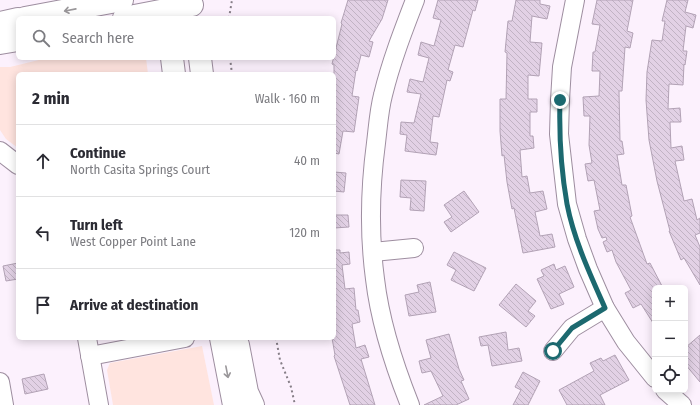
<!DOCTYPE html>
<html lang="en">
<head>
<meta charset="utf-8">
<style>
  :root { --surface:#fff; --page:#f2f2f3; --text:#2b2b33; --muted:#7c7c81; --line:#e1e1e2 }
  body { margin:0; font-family:"Fira Sans Condensed",sans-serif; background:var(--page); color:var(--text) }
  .controls { position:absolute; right:12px; bottom:12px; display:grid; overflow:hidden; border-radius:6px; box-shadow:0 2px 10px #0003 }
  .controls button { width:36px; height:36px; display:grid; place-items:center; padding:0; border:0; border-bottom:1px solid var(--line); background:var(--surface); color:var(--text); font:20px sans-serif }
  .stop { position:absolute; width:12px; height:12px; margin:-9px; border:3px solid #1c696f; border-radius:50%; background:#fff }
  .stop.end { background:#1c696f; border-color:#fff; box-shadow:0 1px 4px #0008 }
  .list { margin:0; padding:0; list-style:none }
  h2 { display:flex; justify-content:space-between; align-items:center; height:52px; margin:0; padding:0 16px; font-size:17px }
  h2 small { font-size:13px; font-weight:400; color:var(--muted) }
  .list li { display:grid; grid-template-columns:26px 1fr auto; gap:12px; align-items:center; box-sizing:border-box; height:72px; padding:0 16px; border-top:1px solid var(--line) }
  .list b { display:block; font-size:15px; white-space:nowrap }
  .list p { margin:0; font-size:13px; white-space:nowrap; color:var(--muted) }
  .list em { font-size:13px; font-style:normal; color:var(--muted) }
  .icon { flex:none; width:22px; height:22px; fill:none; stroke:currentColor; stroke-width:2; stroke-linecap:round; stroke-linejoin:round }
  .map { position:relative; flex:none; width:700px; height:405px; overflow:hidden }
  .search { position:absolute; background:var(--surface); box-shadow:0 2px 10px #0003; left:16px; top:16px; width:320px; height:44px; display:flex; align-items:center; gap:10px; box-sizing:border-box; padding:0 14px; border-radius:6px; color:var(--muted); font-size:15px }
  .panel { position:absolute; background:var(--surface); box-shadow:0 2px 10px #0003; left:16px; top:72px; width:320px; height:268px; border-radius:6px }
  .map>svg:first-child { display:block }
  .commercial { fill:#ffe4df }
  .building { fill:url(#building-back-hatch); stroke:#b2a2b5 }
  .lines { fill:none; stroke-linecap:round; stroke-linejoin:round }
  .minor-casing { stroke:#9e8ea0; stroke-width:20 }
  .major-casing { stroke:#9e8ea0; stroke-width:24 }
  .path { stroke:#867e87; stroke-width:2; stroke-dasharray:2 3; stroke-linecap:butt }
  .minor { stroke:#fff; stroke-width:18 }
  .major { stroke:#fff; stroke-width:22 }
  .oneway { stroke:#9a979a }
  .route { stroke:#1c696f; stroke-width:5 }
</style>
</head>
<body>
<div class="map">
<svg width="700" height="405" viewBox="0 0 700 405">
  <defs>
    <pattern id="building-back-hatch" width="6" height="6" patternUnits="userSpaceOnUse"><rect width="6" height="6" fill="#e2d1e5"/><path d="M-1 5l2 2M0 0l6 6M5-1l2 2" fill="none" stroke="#c1b3c4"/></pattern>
  </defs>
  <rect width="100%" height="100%" fill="#fcf1fd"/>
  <g class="commercial">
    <path d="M 47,58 L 146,58 L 148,74 L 18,74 L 18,148 L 6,139 L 0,130 L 0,67 L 10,67 Z"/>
    <path d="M 202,346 L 214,405 L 113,405 L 107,370 L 110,363 Z"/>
  </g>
  <g class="building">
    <path d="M 348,0 L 388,0 L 382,19 L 369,41 L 373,42 L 369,57 L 361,55 L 357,71 L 356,70 L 352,96 L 359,97 L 354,132 L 343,131 L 339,154 L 334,153 L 334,65 L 332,64 L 342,24 L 341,23 Z"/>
    <path d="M 438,0 L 478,0 L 475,11 L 473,10 L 463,47 L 455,45 L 448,70 L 453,72 L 450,81 L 447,80 L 439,117 L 433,116 L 430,142 L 438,143 L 436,155 L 405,151 L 407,135 L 400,134 L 401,122 L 414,123 L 421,94 L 407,92 L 410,79 L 423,82 L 429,58 L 418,55 L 421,42 L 434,46 L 441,20 L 433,18 Z"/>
    <path d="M 516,0 L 540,0 L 540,4 L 550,6 L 547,19 L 532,16 L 530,42 L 542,43 L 539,76 L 528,75 L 528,99 L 537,99 L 537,112 L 530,112 L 530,136 L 533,136 L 534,148 L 520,150 L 522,177 L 527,176 L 530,193 L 543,191 L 547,209 L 535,212 L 540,236 L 552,234 L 555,247 L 523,253 L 514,208 L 512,209 L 507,182 L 504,155 L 502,156 L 500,131 L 500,99 L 506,99 L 507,53 L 505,52 L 508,21 L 512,21 Z"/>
    <path d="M 597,0 L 633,0 L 627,31 L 633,33 L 630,48 L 625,47 L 622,91 L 619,91 L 620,141 L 622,141 L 624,154 L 617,155 L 622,185 L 626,185 L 632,216 L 630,217 L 647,264 L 650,263 L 663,288 L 655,288 L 655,326 L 641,304 L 633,308 L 625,293 L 631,290 L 616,262 L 612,250 L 607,252 L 603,242 L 607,240 L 606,237 L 602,238 L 598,229 L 594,211 L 600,210 L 594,180 L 588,181 L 585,164 L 592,163 L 589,145 L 590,116 L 584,116 L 583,97 L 599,96 L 600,71 L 592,71 L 593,52 L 595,52 L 600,25 L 592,24 Z"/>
    <path d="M 667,0 L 688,0 L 685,12 L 696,15 L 693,28 L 686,26 L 683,51 L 687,51 L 685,65 L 684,64 L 683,85 L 669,84 L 668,109 L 680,108 L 681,122 L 670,122 L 671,148 L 682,146 L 684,160 L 675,161 L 684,201 L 692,199 L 697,220 L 700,218 L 700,233 L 695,235 L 700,247 L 700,285 L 684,258 L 681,260 L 669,231 L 670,231 L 657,181 L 649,140 L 646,100 L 647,72 L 652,40 L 662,41 L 665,21 L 662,21 Z"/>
    <path d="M 334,172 L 346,173 L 344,192 L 334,191 Z"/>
    <path d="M 401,180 L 426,181 L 424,211 L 410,210 L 411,198 L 400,197 Z"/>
    <path d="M 464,191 L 479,212 L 451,232 L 444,222 L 452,217 L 444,205 Z"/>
    <path d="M 334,215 L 348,215 L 349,227 L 334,228 Z"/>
    <path d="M 334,250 L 340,250 L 340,253 L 349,252 L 350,264 L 342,265 L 345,289 L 354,288 L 356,310 L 358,310 L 360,322 L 352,324 L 356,348 L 365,345 L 369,357 L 361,359 L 375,405 L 350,405 L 334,356 L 335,355 L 332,338 L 334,338 Z"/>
    <path d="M 454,252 L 486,268 L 474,291 L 451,280 L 456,270 L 447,265 Z"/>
    <path d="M 18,263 L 18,279 L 6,281 L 3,266 Z"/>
    <path d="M 554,264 L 556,270 L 565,266 L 574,287 L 559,294 L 564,304 L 551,309 L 537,279 L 544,276 L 541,270 Z"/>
    <path d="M 430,282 L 436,312 L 409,316 L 405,295 L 419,292 L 417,285 Z"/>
    <path d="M 516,284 L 536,301 L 528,311 L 535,316 L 526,327 L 499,305 Z"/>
    <path d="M 506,332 L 508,350 L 519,348 L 522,361 L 492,366 L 488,345 L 481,346 L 479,337 Z"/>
    <path d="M 449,334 L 459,369 L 464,380 L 461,381 L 469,399 L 456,405 L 424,405 L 443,396 L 431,371 L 422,373 L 419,361 L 431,358 L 426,340 Z"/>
    <path d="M 700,335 L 700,382 L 685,364 L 685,348 Z"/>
    <path d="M 615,355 L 629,380 L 600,395 L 605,405 L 567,405 L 559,390 L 594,371 L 590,363 L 601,358 L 603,361 Z"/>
    <path d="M 523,372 L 540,381 L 528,405 L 513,405 L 521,390 L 515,387 Z"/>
    <path d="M 44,374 L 48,389 L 25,394 L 22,379 Z"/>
  </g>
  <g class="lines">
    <g class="minor-casing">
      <g id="minor">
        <path d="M 575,0 L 562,67 L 560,100 L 559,134 L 567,204 L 577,239 L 588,269 L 605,308 L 626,342 L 655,378"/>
        <path d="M 0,151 L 18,165"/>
        <path d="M 373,252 L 414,248"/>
        <path d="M 87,338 L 99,405"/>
        <path d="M 553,351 L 572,328 L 605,308"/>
        <path d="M 90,356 L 185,338"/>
        <path d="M 0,382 L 4,405"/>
        <path d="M 665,390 L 682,405"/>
        <path d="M 410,405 C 394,365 380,322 375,279 C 369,234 370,188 376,143 C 378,127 379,110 383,95 C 391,62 403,31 415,0"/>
      </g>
    </g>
    <g class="major-casing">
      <g id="major">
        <path d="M 25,18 L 122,0"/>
        <path d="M 124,18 L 192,5"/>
        <path d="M 0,23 L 18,19"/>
        <path d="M 0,43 L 18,40"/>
        <path d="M 172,58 L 174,74"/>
        <path d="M 200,58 L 202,74"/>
        <path d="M 221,338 L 234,405"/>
        <path d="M 235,338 L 238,345 L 247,392 L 253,405"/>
      </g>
    </g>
    <g class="path">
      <path d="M 229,18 L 232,0"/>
      <path d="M 230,58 L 232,74"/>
      <path d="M 276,338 L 280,360 L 291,387 L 295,405"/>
    </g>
    <use href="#minor" class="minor"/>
    <use href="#major" class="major"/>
  </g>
  <defs><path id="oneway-shaft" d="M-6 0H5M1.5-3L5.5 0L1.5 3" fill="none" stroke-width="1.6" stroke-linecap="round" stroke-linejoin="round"/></defs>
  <g class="oneway">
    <use href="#oneway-shaft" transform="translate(70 10) rotate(169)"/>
    <use href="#oneway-shaft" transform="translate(227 372) rotate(79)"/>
  </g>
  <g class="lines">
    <path class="route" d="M 553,351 L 572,328 L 605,308 C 590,274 574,240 567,204 C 561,170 559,134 560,100"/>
  </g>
</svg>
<div class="controls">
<button>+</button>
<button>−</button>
<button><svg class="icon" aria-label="locate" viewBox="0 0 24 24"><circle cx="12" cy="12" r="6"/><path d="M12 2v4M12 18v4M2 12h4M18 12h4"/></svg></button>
</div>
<div class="stop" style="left:553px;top:351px"></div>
<div class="stop end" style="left:560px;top:100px"></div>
<div class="search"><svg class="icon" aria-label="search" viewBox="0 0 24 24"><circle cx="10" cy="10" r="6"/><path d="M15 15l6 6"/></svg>Search here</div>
<section class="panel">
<h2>2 min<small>Walk · 160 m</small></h2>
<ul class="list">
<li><svg class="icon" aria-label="ahead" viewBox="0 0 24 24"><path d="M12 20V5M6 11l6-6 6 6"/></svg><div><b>Continue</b><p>North Casita Springs Court</p></div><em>40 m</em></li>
<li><svg class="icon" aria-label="left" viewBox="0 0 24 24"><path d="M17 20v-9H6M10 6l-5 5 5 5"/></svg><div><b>Turn left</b><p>West Copper Point Lane</p></div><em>120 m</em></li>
<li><svg class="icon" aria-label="arrive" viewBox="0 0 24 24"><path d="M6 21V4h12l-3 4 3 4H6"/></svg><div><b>Arrive at destination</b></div></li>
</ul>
</section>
</div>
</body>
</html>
